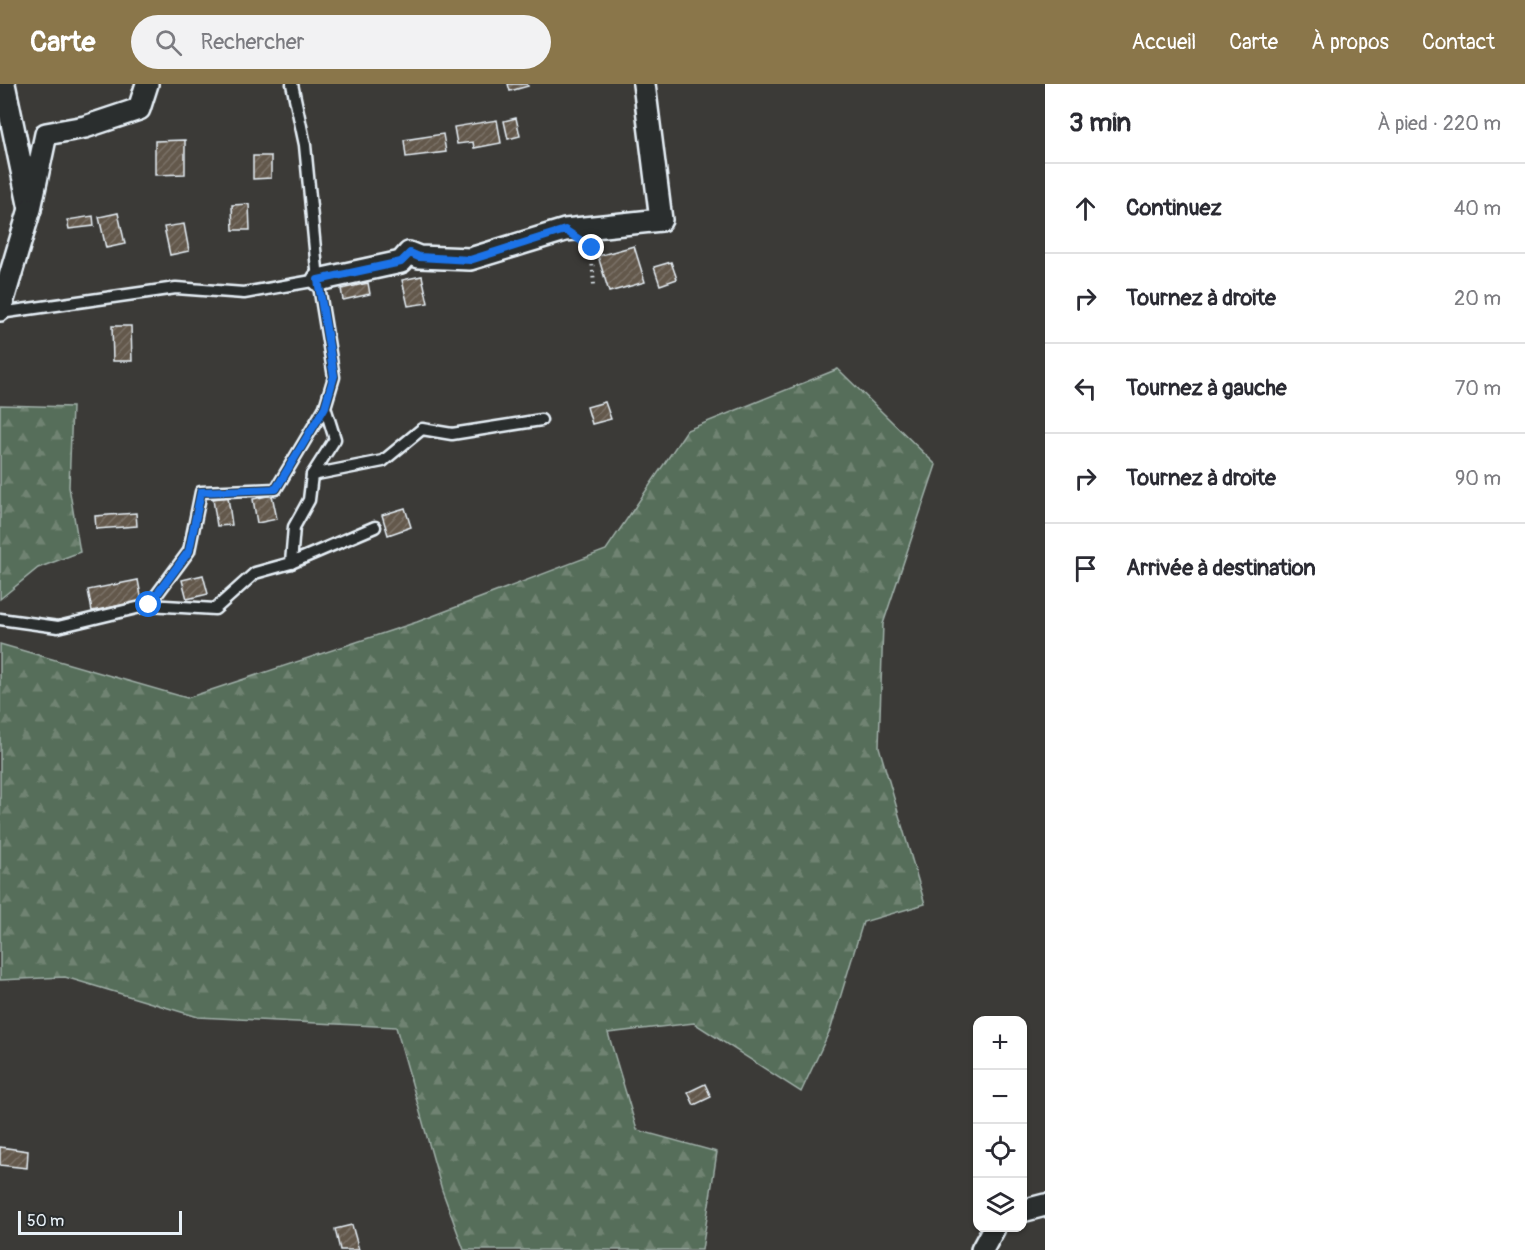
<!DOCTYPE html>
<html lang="fr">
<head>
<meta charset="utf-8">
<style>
  :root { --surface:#fff; --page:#f2f2f3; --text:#2b2b33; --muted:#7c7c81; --line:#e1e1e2; --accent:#8a764a }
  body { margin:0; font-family:Pangolin,sans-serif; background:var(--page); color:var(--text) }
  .controls { position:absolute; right:18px; bottom:18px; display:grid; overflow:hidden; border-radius:12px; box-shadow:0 2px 4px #0004 }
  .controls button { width:54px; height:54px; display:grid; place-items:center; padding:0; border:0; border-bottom:2px solid var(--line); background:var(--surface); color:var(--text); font:30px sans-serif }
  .scale { position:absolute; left:18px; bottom:15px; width:164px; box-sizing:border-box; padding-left:6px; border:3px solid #e8f1f8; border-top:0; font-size:16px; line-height:21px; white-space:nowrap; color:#e8f1f8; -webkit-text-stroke:4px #2a2d2e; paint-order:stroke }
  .stop { position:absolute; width:18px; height:18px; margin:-14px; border:4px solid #1a73e8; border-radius:50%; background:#fff }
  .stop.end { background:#1a73e8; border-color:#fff; box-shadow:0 2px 6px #0008 }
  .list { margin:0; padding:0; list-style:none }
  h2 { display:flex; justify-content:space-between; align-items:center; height:78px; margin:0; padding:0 24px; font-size:26px }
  h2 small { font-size:20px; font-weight:400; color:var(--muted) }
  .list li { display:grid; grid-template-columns:39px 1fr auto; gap:18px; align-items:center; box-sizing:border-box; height:90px; padding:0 24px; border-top:2px solid var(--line) }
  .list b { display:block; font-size:22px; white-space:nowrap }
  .list em { font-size:20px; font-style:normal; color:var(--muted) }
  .icon { flex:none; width:33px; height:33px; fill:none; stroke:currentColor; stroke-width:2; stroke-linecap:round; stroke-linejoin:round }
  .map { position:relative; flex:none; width:1045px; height:1166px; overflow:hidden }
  header { display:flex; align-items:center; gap:36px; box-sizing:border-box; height:84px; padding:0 30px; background:var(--accent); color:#fff }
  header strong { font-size:28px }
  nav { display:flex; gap:33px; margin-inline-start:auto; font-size:21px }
  .search { width:420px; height:54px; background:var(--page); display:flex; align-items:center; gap:15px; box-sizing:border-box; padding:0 21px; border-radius:33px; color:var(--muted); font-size:22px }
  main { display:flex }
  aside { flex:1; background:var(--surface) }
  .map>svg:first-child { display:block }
  .forest { fill:url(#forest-firs); stroke:#a0b0a9; stroke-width:1.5 }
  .building { fill:url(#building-hatch); stroke:#e8f1f8; stroke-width:1.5 }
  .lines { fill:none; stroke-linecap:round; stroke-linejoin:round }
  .lane-casing { stroke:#e8f1f8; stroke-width:15 }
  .street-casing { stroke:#e8f1f8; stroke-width:26 }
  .path { stroke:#e8f1f8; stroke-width:4; stroke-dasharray:1.5 4.5; stroke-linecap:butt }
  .lane { stroke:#2a2d2e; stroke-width:10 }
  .street { stroke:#2a2d2e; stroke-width:21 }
  .route { stroke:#1a73e8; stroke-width:8 }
</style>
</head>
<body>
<header>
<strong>Carte</strong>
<div class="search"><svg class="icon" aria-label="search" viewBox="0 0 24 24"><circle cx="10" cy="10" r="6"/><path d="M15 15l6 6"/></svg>Rechercher</div>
<nav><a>Accueil</a><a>Carte</a><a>À propos</a><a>Contact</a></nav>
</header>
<main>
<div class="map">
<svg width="1045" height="1166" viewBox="0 0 1045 1166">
  <defs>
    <pattern id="forest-firs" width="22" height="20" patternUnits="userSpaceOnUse" patternTransform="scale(1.5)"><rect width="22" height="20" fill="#576e5a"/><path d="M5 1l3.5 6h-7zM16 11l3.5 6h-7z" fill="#6f8372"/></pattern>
    <pattern id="building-hatch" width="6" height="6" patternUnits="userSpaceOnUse" patternTransform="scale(1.5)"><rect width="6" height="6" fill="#64594c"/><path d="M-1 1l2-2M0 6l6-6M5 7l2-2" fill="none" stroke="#7a7167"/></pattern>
  </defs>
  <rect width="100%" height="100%" fill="#3b3a37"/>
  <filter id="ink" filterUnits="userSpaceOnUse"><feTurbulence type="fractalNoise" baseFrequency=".0167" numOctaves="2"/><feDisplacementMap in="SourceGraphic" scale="12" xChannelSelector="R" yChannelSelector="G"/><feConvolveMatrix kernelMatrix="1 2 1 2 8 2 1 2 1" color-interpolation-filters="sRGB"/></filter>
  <g filter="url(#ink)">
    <g class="forest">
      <path d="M 838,285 L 936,381 L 883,540 L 879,663 L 925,820 L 863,838 L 831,944 L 801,1008 L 694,939 L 608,949 L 637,1046 L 717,1068 L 702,1166 L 464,1166 L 442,1106 L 396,943 L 198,933 L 65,893 L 0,896 L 0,560 L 187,614 L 417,538 L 606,466 L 687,346 Z"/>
      <path d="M 0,321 L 72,323 L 69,403 L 80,468 L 38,484 L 0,515 Z"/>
    </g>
    <g class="building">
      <path d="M 508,0 L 527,0 L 528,2 L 510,7 Z"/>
      <path d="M 516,34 L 520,52 L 508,55 L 504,37 Z"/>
      <path d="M 497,36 L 501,59 L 474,64 L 473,58 L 457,60 L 454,43 Z"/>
      <path d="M 443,50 L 446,68 L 406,73 L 404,56 Z"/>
      <path d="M 185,56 L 185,90 L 155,91 L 155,57 Z"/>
      <path d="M 253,72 L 271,72 L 271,94 L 253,95 Z"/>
      <path d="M 249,120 L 250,146 L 233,146 L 232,121 Z"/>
      <path d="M 118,129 L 125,160 L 106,164 L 99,133 Z"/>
      <path d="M 93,132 L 94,142 L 69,145 L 67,136 Z"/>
      <path d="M 184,140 L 189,167 L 170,171 L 164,143 Z"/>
      <path d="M 634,162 L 645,198 L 609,208 L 598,172 Z"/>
      <path d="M 671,178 L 677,195 L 660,201 L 654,183 Z"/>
      <path d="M 422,192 L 428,219 L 408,222 L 402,196 Z"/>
      <path d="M 368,199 L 370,210 L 343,216 L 341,205 Z"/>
      <path d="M 112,242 L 131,242 L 132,277 L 113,277 Z"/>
      <path d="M 605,318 L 611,335 L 592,340 L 587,323 Z"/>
      <path d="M 272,411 L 277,435 L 257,439 L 253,415 Z"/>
      <path d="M 228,413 L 232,441 L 217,442 L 213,415 Z"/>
      <path d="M 405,424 L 411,443 L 388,451 L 382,431 Z"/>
      <path d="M 136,429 L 137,442 L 96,445 L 95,432 Z"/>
      <path d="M 203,491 L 208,510 L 187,515 L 182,496 Z"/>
      <path d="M 138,496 L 142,517 L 92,527 L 88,506 Z"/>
      <path d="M 705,1000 L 711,1013 L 694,1021 L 688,1008 Z"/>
      <path d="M 0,1063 L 28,1067 L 27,1084 L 0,1081 Z"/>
      <path d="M 352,1141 L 359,1166 L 340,1166 L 335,1145 Z"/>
    </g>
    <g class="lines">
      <g class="lane-casing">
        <g id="lane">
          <path d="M 292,0 L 305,61 L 318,196 L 334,293 L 325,323 L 335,355 L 312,391 L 383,377 L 422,345 L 452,350 L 541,336"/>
          <path d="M 0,229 L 176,204 L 244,209 L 318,196"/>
          <path d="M 291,479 L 375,443"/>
          <path d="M 149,521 L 189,467 L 201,408 L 276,405 L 325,323"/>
          <path d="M 0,535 L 58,543 L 149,521 L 215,525 L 255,489 L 291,479 L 294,443 L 309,416 L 312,391"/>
        </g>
      </g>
      <g class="street-casing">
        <g id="street">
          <path d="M 4,0 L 30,125 L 46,50 L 85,43 L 139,25 L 147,0"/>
          <path d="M 318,196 L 401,178 L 409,169 L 419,173 L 470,175 L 565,146 L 661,136 L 644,0"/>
          <path d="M 0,226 L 30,125"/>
          <path d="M 1022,1127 L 1045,1121"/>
          <path d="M 982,1166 L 994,1144"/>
        </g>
      </g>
      <path class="path" d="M 591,163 L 594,201"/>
      <use href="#lane" class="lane"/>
      <use href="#street" class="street"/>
    </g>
  </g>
  <g class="lines" filter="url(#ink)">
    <path class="route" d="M 149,521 L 189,467 L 201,408 L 276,405 L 325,323 L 334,292 L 318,196 L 401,178 L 410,169 L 419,173 L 470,176 L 565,146 L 592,164"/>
  </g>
</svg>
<div class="controls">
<button>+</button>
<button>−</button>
<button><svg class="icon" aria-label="locate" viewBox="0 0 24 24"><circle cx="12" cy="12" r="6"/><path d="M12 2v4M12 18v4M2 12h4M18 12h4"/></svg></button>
<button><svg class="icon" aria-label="layers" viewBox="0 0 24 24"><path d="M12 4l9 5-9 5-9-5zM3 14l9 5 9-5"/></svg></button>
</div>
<div class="scale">50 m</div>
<div class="stop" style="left:149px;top:521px"></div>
<div class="stop end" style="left:592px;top:164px"></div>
</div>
<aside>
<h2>3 min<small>À pied · 220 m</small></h2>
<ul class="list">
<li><svg class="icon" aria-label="ahead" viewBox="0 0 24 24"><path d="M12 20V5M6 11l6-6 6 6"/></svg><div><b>Continuez</b></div><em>40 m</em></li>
<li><svg class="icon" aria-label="right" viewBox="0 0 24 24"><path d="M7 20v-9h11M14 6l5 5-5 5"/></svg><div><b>Tournez à droite</b></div><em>20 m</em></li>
<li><svg class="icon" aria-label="left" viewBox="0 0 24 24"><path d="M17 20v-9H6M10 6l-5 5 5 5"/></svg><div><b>Tournez à gauche</b></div><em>70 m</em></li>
<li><svg class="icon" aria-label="right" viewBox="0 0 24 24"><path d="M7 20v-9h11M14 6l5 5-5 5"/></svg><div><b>Tournez à droite</b></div><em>90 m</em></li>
<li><svg class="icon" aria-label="arrive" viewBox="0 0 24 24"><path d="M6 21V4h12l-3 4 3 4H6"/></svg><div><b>Arrivée à destination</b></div></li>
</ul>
</aside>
</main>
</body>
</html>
